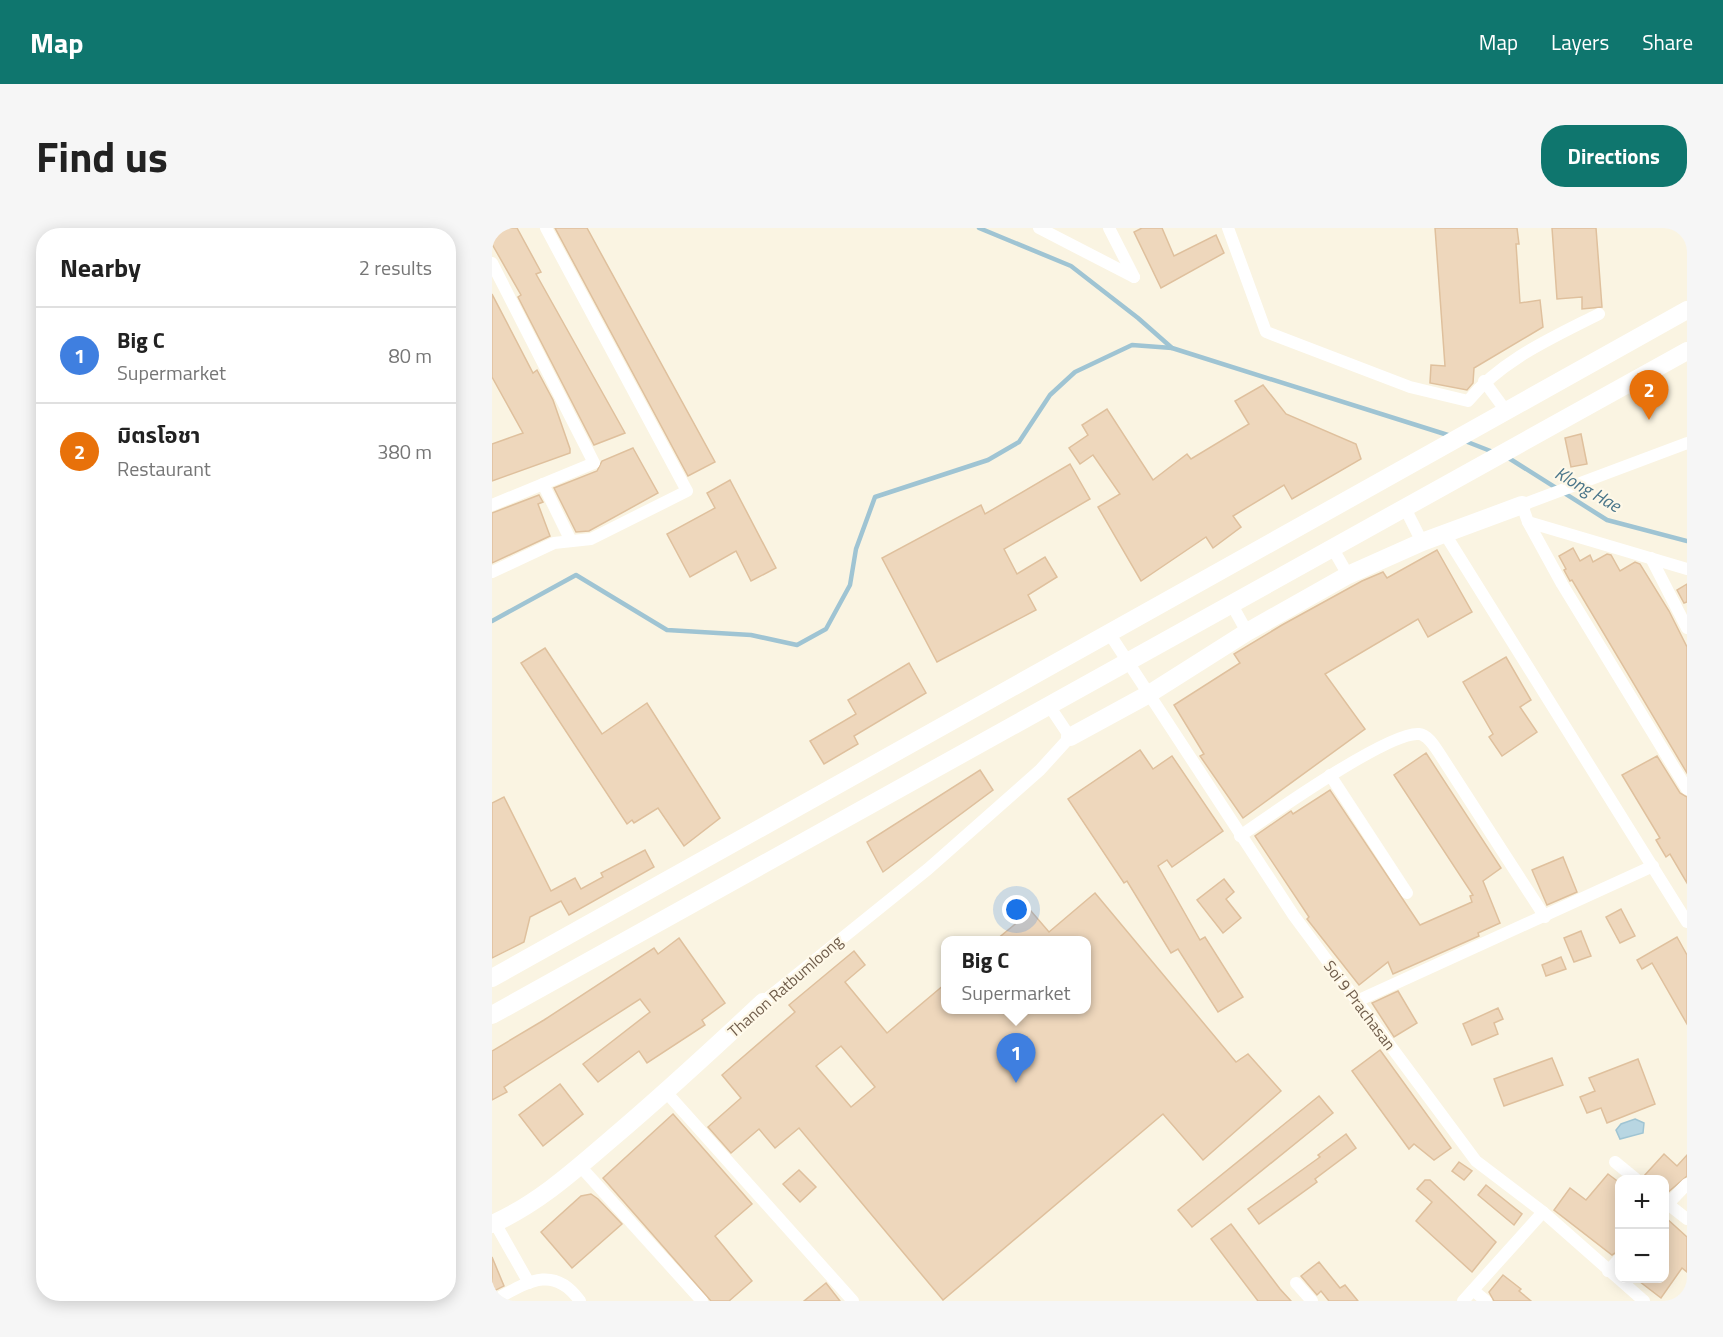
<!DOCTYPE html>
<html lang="en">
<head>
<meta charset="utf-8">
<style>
  :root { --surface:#fff; --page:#f6f6f6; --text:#222; --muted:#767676; --line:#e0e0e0; --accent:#0f766e }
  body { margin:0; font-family:"Titillium Web","Noto Sans Thai",sans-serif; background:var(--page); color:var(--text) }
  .controls { position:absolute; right:18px; bottom:18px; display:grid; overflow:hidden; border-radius:12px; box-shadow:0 3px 15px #0003 }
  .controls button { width:54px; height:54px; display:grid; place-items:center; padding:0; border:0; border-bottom:2px solid var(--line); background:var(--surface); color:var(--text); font:30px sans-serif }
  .you { position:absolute; left:525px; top:682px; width:21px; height:21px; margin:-15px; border:4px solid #fff; border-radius:50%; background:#1a73e8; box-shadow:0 0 0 9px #1a73e833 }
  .badge { display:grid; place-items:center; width:39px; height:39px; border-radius:50%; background:var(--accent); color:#fff; font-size:20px; font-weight:700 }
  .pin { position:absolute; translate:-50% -50px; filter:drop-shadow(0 2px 3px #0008) }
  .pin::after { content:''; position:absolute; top:32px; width:21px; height:18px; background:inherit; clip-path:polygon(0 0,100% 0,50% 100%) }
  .popup { position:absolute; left:449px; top:708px; width:150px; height:78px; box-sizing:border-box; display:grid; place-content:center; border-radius:12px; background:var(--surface); filter:drop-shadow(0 2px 4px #0005); font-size:20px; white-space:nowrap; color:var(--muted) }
  .popup b { font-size:22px; color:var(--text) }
  .popup::after { content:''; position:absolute; left:50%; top:100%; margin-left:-12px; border:12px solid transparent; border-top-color:var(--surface) }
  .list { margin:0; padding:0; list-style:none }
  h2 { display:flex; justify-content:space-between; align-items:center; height:78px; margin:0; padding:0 24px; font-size:26px }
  h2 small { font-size:20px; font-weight:400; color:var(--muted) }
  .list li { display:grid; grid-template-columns:39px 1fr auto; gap:18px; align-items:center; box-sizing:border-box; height:96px; padding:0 24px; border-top:2px solid var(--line) }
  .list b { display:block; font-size:22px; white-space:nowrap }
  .list p { margin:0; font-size:20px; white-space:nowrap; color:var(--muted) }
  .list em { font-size:20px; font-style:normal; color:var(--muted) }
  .map { position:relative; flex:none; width:1195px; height:1073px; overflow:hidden; border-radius:24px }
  header { display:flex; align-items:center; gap:36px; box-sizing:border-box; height:84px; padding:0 30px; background:var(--accent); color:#fff }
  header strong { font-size:28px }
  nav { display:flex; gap:33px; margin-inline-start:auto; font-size:21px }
  .intro { display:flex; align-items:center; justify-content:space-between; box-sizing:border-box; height:144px; padding:0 36px }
  h1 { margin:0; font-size:42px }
  .button { padding:15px 27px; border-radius:24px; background:var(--accent); color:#fff; font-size:21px; font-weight:700 }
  main { display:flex; gap:36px; padding:0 36px }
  aside { flex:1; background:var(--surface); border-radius:24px; box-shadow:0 3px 15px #0003 }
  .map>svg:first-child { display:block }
  .water { fill:#b8d6e2; stroke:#9fc4d3; stroke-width:1.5 }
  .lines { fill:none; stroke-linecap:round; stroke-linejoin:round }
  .stream { stroke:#9fc4d3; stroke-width:4.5 }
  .building { fill:#eed7bc; stroke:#dfc09d; stroke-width:1.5; fill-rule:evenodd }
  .street { stroke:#fff; stroke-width:12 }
  .secondary { stroke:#fff; stroke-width:18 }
  .labels { text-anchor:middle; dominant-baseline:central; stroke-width:4.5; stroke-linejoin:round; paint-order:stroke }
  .street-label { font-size:16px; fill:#705d4b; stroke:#fef8e8 }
  .water-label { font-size:18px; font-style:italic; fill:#497589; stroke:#fef8e8 }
</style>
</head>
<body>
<header>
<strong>Map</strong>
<nav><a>Map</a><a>Layers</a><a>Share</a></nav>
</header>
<div class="intro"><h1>Find us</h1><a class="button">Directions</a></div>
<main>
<aside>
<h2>Nearby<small>2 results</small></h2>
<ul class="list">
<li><span class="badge" style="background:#3f7fe0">1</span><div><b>Big C</b><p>Supermarket</p></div><em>80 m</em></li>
<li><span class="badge" style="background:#e8710a">2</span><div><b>มิตรโอชา</b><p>Restaurant</p></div><em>380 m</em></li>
</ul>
</aside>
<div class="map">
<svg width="1195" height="1073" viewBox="0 0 1195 1073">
  <rect width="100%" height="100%" fill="#faf4e2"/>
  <path class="water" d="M 1143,891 L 1152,895 L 1151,905 L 1128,911 L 1124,902 L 1129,896 Z"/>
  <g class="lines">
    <g class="stream">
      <path d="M 487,0 L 579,38 L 646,90 L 680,120 L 959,208"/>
      <path d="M 973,213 L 1001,224"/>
      <path d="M 1015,229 L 1115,292 L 1195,313"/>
      <path d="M 0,393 L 84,347 L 175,402 L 259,407 L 305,417 L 334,401 L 358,357 L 364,321 L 383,269 L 496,232 L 527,214 L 558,167 L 583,144 L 640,117 L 680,120"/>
    </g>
  </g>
  <g class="building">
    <path d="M 12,0 L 25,0 L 49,44 L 44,46 L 133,205 L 102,217 L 26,69 L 29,67 L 0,16 L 0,7 Z"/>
    <path d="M 63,0 L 95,0 L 223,234 L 196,248 Z"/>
    <path d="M 650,0 L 670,0 L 682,28 L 724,7 L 732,25 L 669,60 L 642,4 Z"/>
    <path d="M 943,0 L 1025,0 L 1027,16 L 1024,16 L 1028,75 L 1048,72 L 1051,99 L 982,140 L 981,155 L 975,162 L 938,155 L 939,137 L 953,138 Z"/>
    <path d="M 1060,0 L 1104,0 L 1110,79 L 1090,81 L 1090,69 L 1065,71 Z"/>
    <path d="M 0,66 L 41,145 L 45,142 L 61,172 L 78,221 L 78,225 L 0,253 L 0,216 L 31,205 L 0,149 Z"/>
    <path d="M 771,157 L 794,186 L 864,216 L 869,231 L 800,271 L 792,257 L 741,288 L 749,299 L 721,320 L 714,309 L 649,353 L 606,279 L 628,266 L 601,227 L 588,236 L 577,220 L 596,207 L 590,197 L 615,181 L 661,252 L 695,226 L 699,231 L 757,196 L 743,173 Z"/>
    <path d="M 1089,206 L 1095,236 L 1079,239 L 1073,210 Z"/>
    <path d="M 141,220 L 166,265 L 97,303 L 84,304 L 62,260 L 105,243 L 110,233 Z"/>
    <path d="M 578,236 L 598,271 L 512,321 L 525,346 L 553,329 L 565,349 L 536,367 L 544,382 L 445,434 L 390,330 L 489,277 L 493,286 Z"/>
    <path d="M 238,252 L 284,340 L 259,353 L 244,323 L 198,349 L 175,306 L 223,280 L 215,265 Z"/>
    <path d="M 47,267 L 51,274 L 46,276 L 58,308 L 0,335 L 0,285 Z"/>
    <path d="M 1081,320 L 1088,333 L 1098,327 L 1101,334 L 1115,326 L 1119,327 L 1128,343 L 1143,334 L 1148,336 L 1177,383 L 1195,419 L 1195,545 L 1080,352 L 1078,353 L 1072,342 L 1074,341 L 1067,328 Z"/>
    <path d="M 945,322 L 980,384 L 936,409 L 926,391 L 833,446 L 873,501 L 751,590 L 708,528 L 712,526 L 682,477 L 748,435 L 742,426 L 790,397 L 870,353 L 891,344 L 895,350 Z"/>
    <path d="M 1195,356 L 1195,374 L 1192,375 L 1185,362 Z"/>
    <path d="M 53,420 L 110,506 L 155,475 L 228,590 L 192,618 L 166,580 L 142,595 L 140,592 L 135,596 L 29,435 Z"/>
    <path d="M 1014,429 L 1039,472 L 1028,479 L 1045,504 L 1010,528 L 997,509 L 1001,506 L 971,454 Z"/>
    <path d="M 417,435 L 434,465 L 362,508 L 366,516 L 332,536 L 318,513 L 364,486 L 356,472 Z"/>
    <path d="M 648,522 L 661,541 L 680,528 L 731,603 L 680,639 L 675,632 L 666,638 L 708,712 L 713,709 L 751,769 L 726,784 L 686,721 L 679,725 L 635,653 L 632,655 L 576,571 Z"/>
    <path d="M 934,525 L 1009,640 L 991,653 L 1008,695 L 986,705 L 987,708 L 901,746 L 896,734 L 867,757 L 815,691 L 817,689 L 763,608 L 799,583 L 801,586 L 838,562 L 928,697 L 980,674 L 978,668 L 981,667 L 902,547 Z"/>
    <path d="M 1165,528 L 1188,565 L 1195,569 L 1195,655 L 1178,626 L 1174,629 L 1164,612 L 1168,610 L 1130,547 Z"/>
    <path d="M 488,542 L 501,562 L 391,644 L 375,614 Z"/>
    <path d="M 12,569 L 59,663 L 83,650 L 89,661 L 111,649 L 109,645 L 153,622 L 162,639 L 77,687 L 69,673 L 38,689 L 32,714 L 0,730 L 0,575 Z"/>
    <path d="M 1071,629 L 1085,664 L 1055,677 L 1040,642 Z"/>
    <path d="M 732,651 L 742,664 L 734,671 L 749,690 L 731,705 L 705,672 Z"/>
    <path d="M 603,665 L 744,834 L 756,826 L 789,863 L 711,932 L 671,886 L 451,1072 L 307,900 L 283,920 L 267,901 L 239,925 L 216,899 L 249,870 L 230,847 L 303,784 L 297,777 L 362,723 L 373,737 L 353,754 L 395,805 L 453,756 L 453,782 L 594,782 L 594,712 L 504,712 L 539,683 L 557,704 ZM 349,818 L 383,859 L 359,879 L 324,838 Z"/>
    <path d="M 1129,681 L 1143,708 L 1128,715 L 1114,689 Z"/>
    <path d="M 1089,703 L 1099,728 L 1082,734 L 1072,710 Z"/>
    <path d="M 1185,709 L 1195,727 L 1195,796 L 1160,735 L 1150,741 L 1145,732 Z"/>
    <path d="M 187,710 L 233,775 L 210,792 L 213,797 L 155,835 L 147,823 L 106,854 L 91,836 L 158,784 L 148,771 L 12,859 L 15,864 L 0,872 L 0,823 L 52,792 L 162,720 L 166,726 Z"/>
    <path d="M 1069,729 L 1074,741 L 1054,748 L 1050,737 Z"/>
    <path d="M 906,763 L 925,795 L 902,809 L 880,775 Z"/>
    <path d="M 1006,780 L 1011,791 L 1002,795 L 1006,806 L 980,817 L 971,796 Z"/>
    <path d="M 888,822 L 959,920 L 942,932 L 922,916 L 917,921 L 860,843 Z"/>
    <path d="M 1060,830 L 1071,857 L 1012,878 L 1002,851 Z"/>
    <path d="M 1146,831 L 1163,876 L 1115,895 L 1109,880 L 1095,885 L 1088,869 L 1103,863 L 1097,850 Z"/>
    <path d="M 68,856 L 91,886 L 51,918 L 27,887 Z"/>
    <path d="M 827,868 L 841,885 L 700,999 L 686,982 Z"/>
    <path d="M 181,886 L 260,976 L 223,1008 L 260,1053 L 237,1073 L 219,1073 L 111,950 Z"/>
    <path d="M 854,906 L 864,920 L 823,951 L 825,954 L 767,996 L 756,981 L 828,929 L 826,927 Z"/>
    <path d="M 1172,926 L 1185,938 L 1195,927 L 1195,948 L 1175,965 L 1173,951 L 1153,951 L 1152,948 Z"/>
    <path d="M 967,934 L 980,943 L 972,952 L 960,943 Z"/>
    <path d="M 307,942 L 324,959 L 308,974 L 291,956 Z"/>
    <path d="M 1116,946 L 1128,955 L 1128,1022 L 1120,1027 L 1062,982 L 1078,960 L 1094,972 Z"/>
    <path d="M 933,952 L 938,952 L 1004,1014 L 980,1044 L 924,993 L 940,974 L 925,961 Z"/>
    <path d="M 994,957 L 1030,986 L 1022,997 L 986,967 Z"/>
    <path d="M 99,966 L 106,971 L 130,996 L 80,1040 L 49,1004 L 89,968 Z"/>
    <path d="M 1173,989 L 1195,1009 L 1195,1044 L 1190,1040 L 1169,1070 L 1143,1050 L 1173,1050 Z"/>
    <path d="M 739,996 L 788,1061 L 799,1073 L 766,1073 L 719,1011 Z"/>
    <path d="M 0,1029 L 12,1058 L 0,1064 Z"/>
    <path d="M 827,1034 L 848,1060 L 853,1057 L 866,1073 L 837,1073 L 829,1063 L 825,1067 L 809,1048 Z"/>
    <path d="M 1011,1047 L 1029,1061 L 1027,1063 L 1039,1073 L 1002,1073 L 997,1064 Z"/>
    <path d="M 334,1055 L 348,1073 L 312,1073 Z"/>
  </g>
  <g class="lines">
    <g class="street">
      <path d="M 547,0 L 642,49"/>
      <path d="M 617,0 L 642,49"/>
      <path d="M 736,0 L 774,104 L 918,159 L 976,173 C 1009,132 1060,110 1107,86"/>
      <path d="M 0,35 L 102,235 L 0,277"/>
      <path d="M 992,153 L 1014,183"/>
      <path d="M 1195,215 L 1030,277 L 1036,294 L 1195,341"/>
      <path d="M 51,256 L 79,313"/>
      <path d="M 913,280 L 930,314"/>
      <path d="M 1036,294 L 1070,356 L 1195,561"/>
      <path d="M 953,306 L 1195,694"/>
      <path d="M 841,321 L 856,347"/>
      <path d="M 1159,330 L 1195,400"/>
      <path d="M 0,344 L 62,315 L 99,311 L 195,263 L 54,0"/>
      <path d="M 740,377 L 755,404"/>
      <path d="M 617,405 L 802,688 L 984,933 L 1051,984 L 1152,1073"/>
      <path d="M 838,547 L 915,665"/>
      <path d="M 748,608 C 777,588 897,503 927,506 C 937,507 944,521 949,528 L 1053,689"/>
      <path d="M 865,773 L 1161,638"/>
      <path d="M 271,774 L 436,641 L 548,542 L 578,509 L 558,479"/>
      <path d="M 174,864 L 361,1073"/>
      <path d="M 1123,934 L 1145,952"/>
      <path d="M 88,938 L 210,1073"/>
      <path d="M 1172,973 L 1195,991"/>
      <path d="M 1172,980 L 1195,956"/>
      <path d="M 3,995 L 37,1055"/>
      <path d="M 1116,1043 L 1128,1030"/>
      <path d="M 804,1055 L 820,1073"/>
      <path d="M 981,1062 L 994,1073"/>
      <path d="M 1,1073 C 34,1055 61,1035 88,1073"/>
      <path d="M 971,1073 L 1051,984"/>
    </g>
    <g class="secondary">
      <path d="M 578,509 L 657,466 L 755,404 L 856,347 L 930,314 L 1030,277"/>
      <path d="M 0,750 L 1195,82"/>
      <path d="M 0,787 L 1195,123"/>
      <path d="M 0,996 C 44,977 82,943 118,912 C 171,867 221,821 271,774"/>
    </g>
  </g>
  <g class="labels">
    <g class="street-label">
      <text transform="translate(293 758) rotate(-41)">Thanon Ratbumloong</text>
      <text transform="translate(868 777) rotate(53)">Soi 9 Prachasan</text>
    </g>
    <g class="water-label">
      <text transform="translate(1096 261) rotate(30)">Klong Hae</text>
    </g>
  </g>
</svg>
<div class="controls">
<button>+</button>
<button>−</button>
</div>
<div class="you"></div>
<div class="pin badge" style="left:524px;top:855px;background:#3f7fe0">1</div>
<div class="popup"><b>Big C</b>Supermarket</div>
<div class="pin badge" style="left:1157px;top:192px;background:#e8710a">2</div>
</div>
</main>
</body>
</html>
